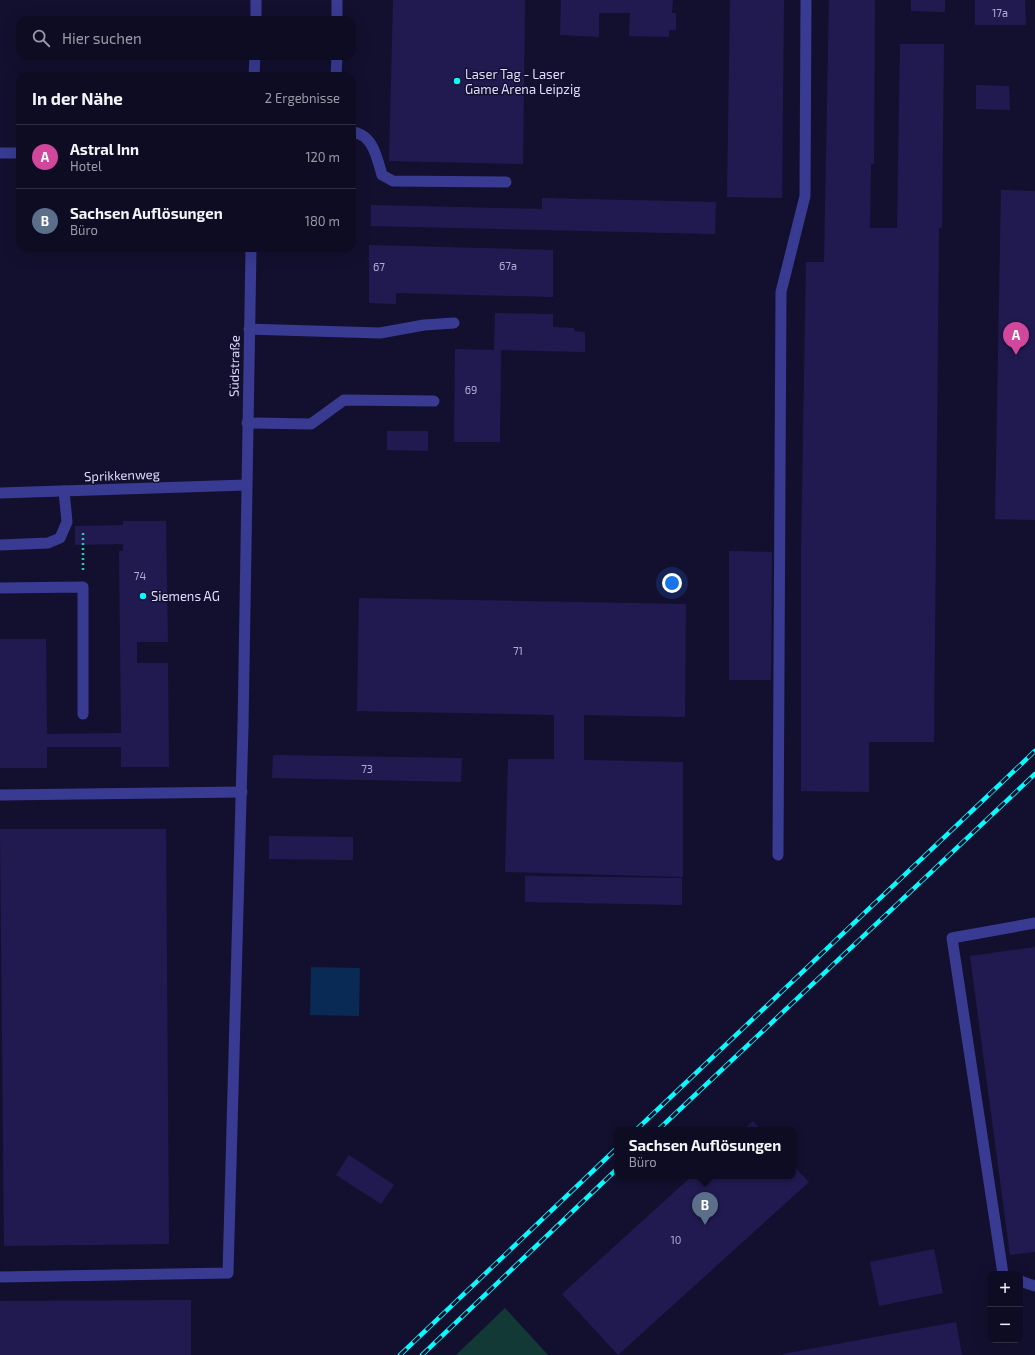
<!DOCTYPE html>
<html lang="de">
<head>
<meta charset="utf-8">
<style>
  :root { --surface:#0e0c23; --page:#1c1a30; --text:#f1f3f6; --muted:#9b9ba6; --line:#2e2c41; --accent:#d93025 }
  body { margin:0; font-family:"Exo 2",sans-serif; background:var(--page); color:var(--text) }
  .controls { position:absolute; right:12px; bottom:12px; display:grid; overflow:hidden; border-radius:8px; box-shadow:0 4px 16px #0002 }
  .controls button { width:36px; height:36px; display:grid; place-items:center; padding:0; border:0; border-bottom:1px solid var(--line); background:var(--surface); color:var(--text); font:20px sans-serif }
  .you { position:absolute; left:672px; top:583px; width:14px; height:14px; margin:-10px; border:3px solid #fff; border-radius:50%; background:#1a73e8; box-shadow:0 0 0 6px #1a73e833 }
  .badge { display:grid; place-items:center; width:26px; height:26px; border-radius:50%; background:var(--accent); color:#fff; font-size:13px; font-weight:700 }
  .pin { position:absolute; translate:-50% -33px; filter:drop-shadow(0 1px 2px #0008) }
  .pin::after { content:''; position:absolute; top:21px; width:14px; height:12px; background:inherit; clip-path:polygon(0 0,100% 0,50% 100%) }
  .popup { position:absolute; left:614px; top:1127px; width:182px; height:52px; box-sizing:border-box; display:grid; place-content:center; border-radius:8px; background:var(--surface); filter:drop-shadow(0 1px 3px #0005); font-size:13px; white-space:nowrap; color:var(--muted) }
  .popup b { font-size:15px; color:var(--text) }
  .popup::after { content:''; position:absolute; left:50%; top:100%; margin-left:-8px; border:8px solid transparent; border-top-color:var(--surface) }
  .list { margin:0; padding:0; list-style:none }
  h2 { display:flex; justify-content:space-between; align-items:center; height:52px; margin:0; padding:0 16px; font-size:17px }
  h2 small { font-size:13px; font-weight:400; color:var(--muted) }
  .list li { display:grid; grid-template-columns:26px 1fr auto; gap:12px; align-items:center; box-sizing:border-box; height:64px; padding:0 16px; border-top:1px solid var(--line) }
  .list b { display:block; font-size:15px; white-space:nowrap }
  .list p { margin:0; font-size:13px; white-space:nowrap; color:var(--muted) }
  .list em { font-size:13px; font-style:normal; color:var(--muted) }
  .icon { flex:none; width:22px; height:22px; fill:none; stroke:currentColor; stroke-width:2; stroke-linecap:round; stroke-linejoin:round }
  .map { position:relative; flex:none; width:1035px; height:1355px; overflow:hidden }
  .search { position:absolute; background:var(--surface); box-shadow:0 4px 16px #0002; left:16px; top:16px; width:340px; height:44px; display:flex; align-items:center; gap:10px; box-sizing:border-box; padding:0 14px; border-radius:12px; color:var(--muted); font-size:15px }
  .panel { position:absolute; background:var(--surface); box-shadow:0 4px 16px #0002; left:16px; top:72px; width:340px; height:180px; border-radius:12px }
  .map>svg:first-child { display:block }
  .green { fill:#123935 }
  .water { fill:#092a54 }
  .building { fill:#211a51 }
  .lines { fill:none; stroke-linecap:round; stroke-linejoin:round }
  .path { stroke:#27c9b3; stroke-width:2.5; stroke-dasharray:2 3; stroke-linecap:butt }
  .service { stroke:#383b91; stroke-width:11 }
  .minor { stroke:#383b91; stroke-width:11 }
  .rail-casing { stroke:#09f9ff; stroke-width:4.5 }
  .rail { stroke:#13102f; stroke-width:3; stroke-dasharray:9; stroke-linecap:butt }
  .poi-dot { fill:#09f9ff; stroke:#13102f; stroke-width:1.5 }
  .labels { text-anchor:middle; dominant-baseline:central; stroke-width:3; stroke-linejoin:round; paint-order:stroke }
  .number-label { font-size:11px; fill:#b0acd4 }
  .poi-label { font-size:13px; fill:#dfddff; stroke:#13102f; text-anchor:start }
  .street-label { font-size:13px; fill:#dfddff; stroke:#13102f }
</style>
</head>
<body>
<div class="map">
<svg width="1035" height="1355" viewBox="0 0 1035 1355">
  <rect width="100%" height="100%" fill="#13102f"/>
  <path class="green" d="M 505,1308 L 548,1355 L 456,1355 Z"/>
  <path class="water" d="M 311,967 L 360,968 L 359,1016 L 310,1015 Z"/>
  <g class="building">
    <path d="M 393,0 L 525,0 L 523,164 L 389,161 Z"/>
    <path d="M 561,0 L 673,0 L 672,13 L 676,13 L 676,30 L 669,30 L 669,37 L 629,36 L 630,13 L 599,13 L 599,37 L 560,35 Z"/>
    <path d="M 730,0 L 784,0 L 782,198 L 727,197 Z"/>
    <path d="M 829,0 L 875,0 L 874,164 L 871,164 L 870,228 L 897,228 L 900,44 L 944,44 L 942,228 L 939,228 L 934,742 L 869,742 L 869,792 L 801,791 L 801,554 L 806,262 L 824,262 Z"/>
    <path d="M 911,0 L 945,0 L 945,12 L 911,11 Z"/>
    <path d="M 975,0 L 1025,0 L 1026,25 L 975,25 Z"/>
    <path d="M 976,85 L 1009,86 L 1010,110 L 976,109 Z"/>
    <path d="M 1001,190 L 1035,191 L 1035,520 L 995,519 Z"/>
    <path d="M 542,198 L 716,202 L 715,234 L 371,226 L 371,205 L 542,209 Z"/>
    <path d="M 369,245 L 553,250 L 553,297 L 396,293 L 396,304 L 369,303 Z"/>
    <path d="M 495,313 L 553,314 L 553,327 L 574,328 L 574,331 L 585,332 L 585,352 L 501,350 L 500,442 L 454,442 L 455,349 L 494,350 Z"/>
    <path d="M 387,431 L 428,431 L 428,451 L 387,450 Z"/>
    <path d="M 123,521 L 166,521 L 168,642 L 137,642 L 137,663 L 168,663 L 169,767 L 121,767 L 121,747 L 47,747 L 47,768 L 0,768 L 0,639 L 46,639 L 47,734 L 121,733 L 119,551 L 123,551 L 123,544 L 75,545 L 75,526 L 123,525 Z"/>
    <path d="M 729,551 L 772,552 L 771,680 L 729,680 Z"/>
    <path d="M 359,598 L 686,604 L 685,717 L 584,715 L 584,760 L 683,762 L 683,877 L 505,872 L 508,759 L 554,759 L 554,715 L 357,711 Z"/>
    <path d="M 273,755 L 462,758 L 461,782 L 272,778 Z"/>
    <path d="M 0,829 L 166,829 L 169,1244 L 4,1246 Z"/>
    <path d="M 269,836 L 353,837 L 353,860 L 269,859 Z"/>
    <path d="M 525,876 L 682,878 L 682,905 L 525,902 Z"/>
    <path d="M 1035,947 L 1035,1252 L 1010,1255 L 970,956 Z"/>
    <path d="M 753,1121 L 761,1130 L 743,1130 Z"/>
    <path d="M 349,1155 L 394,1185 L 381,1204 L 336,1175 Z"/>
    <path d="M 793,1165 L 809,1182 L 618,1355 L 562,1294 L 692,1176 L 793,1176 Z"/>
    <path d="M 934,1249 L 943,1293 L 879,1306 L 870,1262 Z"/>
    <path d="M 191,1300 L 191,1355 L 0,1355 L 0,1301 Z"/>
    <path d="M 956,1322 L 962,1355 L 783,1355 L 783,1354 Z"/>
  </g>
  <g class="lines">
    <path class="path" d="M 83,533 L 83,570"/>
    <g class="service">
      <path d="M 337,20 L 337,0"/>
      <path d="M 336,76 L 337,56"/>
      <path d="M 352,132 C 373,134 377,158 382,175 L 393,181 L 506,182"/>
      <path d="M 0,153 L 20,153"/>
      <path d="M 249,329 L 380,333 L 424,325 L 454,323"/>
      <path d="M 247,423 L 311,424 L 344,400 L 434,401"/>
      <path d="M 0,545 L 48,543 L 60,538 L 67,522 L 64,491"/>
      <path d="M 0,588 L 83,587 L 83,714"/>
      <path d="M 0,795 L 242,792"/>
      <path d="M 778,855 L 781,292 L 805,196 L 806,0"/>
      <path d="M 1003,1274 L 952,938 L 1035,923"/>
      <path d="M 0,1277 L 228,1273 L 243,727"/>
      <path d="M 1020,1281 L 1035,1286"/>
    </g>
    <g class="minor">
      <path d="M 256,20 L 256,0"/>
      <path d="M 254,76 L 255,56"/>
      <path d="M 0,493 L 246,485"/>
      <path d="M 243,727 L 251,248"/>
    </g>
    <g class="rail-casing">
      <g id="rail">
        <path d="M 636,1130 L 1035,751"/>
        <path d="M 658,1130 L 1035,774"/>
        <path d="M 400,1355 L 617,1148"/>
        <path d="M 422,1355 L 617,1169"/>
      </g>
    </g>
    <use href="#rail" class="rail"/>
  </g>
  <g class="poi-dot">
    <circle cx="457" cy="81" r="4"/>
    <circle cx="143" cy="596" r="4"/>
  </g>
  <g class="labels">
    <g class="number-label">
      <text x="1000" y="12">17a</text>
      <text x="508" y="265">67a</text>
      <text x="379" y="266">67</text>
      <text x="471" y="389">69</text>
      <text x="140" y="575">74</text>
      <text x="518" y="650">71</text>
      <text x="367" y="768">73</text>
      <text x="676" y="1239">10</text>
    </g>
    <g class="poi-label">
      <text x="465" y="74">Laser Tag - Laser<tspan x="465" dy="15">Game Arena Leipzig</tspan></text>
      <text x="151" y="596">Siemens AG</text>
    </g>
    <g class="street-label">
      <text transform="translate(234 366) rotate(-89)">Südstraße</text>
      <text transform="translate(122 475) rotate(-2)">Sprikkenweg</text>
    </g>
  </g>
</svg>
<div class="controls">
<button>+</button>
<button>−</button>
</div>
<div class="you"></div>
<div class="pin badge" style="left:1016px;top:355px;background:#d1479c">A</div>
<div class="pin badge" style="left:705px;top:1225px;background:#5c6f8a">B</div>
<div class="popup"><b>Sachsen Auflösungen</b>Büro</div>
<div class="search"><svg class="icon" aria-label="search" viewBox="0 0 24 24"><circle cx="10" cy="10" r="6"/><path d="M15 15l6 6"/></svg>Hier suchen</div>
<section class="panel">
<h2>In der Nähe<small>2 Ergebnisse</small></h2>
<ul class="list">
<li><span class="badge" style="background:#d1479c">A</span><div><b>Astral Inn</b><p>Hotel</p></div><em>120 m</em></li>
<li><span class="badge" style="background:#5c6f8a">B</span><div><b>Sachsen Auflösungen</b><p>Büro</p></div><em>180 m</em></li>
</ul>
</section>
</div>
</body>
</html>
